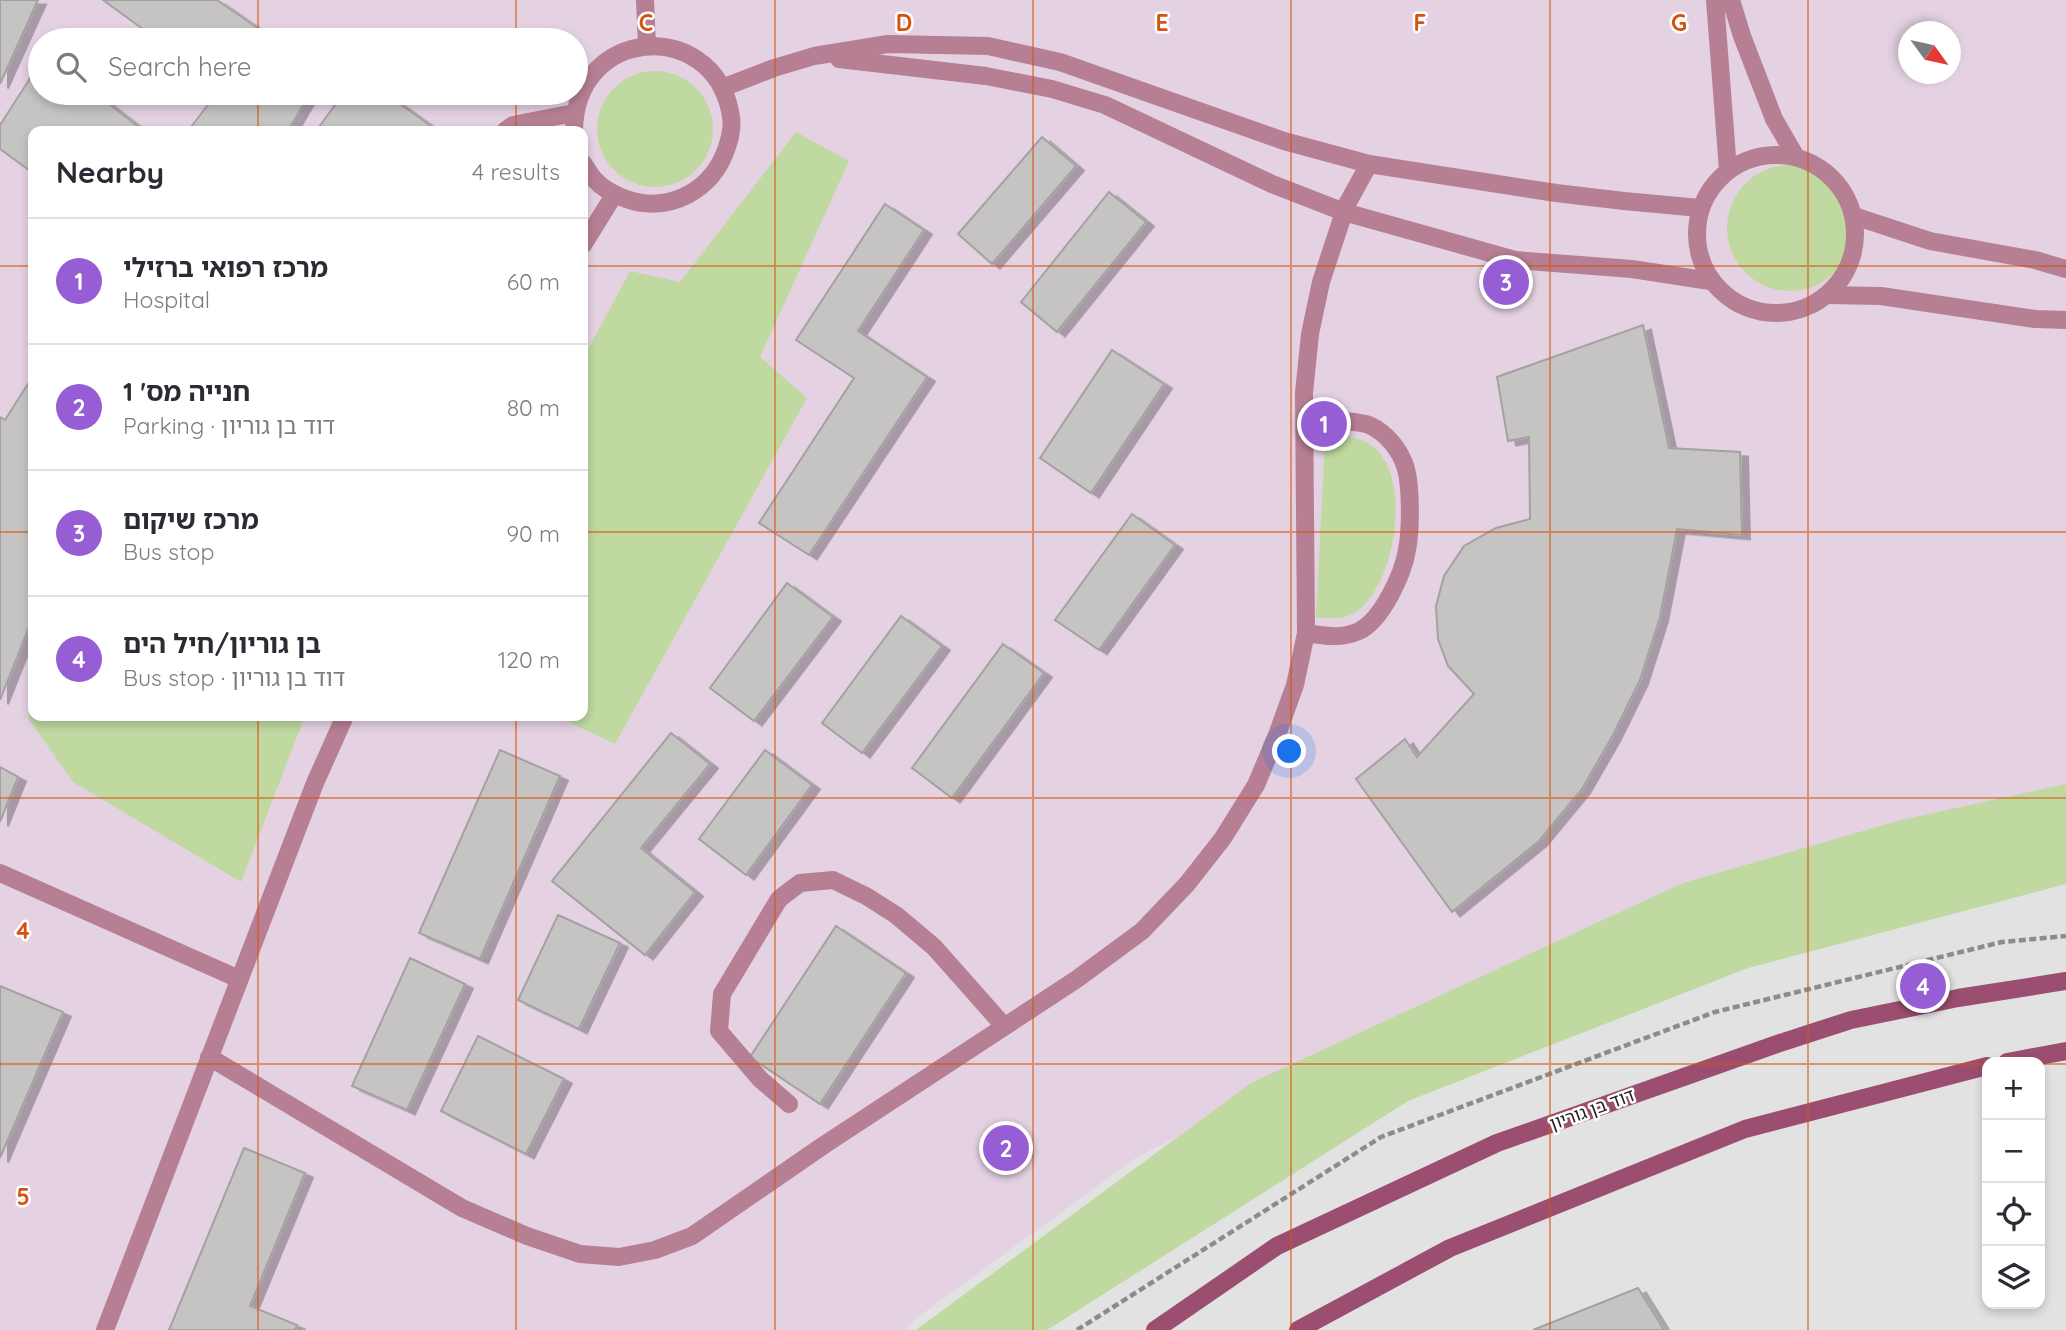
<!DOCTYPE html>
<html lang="en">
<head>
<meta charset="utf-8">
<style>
  :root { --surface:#fff; --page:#f7f7f7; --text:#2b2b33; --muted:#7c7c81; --line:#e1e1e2; --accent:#965dd4 }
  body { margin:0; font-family:Quicksand,"Noto Sans Hebrew",sans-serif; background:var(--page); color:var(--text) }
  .controls { position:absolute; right:21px; bottom:21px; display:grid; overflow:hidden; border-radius:14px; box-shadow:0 4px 10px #0003 }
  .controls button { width:63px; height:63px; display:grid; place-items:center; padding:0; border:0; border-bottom:2px solid var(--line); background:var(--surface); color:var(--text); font:35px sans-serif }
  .compass { position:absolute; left:1898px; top:21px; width:63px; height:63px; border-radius:50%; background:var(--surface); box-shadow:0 4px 10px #0003; rotate:123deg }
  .you { position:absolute; left:1290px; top:752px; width:24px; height:24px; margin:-18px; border:5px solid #fff; border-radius:50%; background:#1a73e8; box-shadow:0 0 0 10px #1a73e833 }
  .badge { display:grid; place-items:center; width:46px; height:46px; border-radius:50%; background:var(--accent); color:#fff; font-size:23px; font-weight:700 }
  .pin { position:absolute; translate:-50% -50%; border:4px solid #fff; box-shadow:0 2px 7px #0006 }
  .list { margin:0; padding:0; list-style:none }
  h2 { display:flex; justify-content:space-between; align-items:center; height:91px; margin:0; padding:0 28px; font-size:30px }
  h2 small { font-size:23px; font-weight:400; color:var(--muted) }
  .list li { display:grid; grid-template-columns:46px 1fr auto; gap:21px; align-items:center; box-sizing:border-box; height:126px; padding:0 28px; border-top:2px solid var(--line) }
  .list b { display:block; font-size:26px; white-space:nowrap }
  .list p { margin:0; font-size:23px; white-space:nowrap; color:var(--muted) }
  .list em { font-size:23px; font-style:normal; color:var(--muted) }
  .icon { flex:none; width:38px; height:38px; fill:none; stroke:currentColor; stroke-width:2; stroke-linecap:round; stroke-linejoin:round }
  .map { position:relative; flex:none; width:2066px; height:1330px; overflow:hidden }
  .search { position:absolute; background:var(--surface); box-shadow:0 4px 10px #0003; left:28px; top:28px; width:560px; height:77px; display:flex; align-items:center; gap:18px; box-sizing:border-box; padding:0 24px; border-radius:38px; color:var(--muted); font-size:26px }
  .panel { position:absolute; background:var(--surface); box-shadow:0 4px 10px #0003; left:28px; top:126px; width:560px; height:595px; border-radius:14px }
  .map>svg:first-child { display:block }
  .medical { fill:#e4d2e2; fill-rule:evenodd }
  .green { fill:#bfd9a1 }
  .building { fill:#c5c4c3; stroke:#a3a2a1; stroke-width:2; filter:url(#shadow) }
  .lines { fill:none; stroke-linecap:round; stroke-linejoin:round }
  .path { stroke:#8c8c8d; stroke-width:4.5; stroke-dasharray:7 3.5; stroke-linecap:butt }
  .service { stroke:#b67f94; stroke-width:18 }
  .minor { stroke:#b67f94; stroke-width:18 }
  .secondary { stroke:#9b4e6f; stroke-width:18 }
  .grid { fill:none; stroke:#d4540e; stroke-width:2; stroke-opacity:0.55 }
  .labels { text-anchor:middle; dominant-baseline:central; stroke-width:5; stroke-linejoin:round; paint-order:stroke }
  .street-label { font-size:18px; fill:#242425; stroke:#fff }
  .grid-label { font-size:23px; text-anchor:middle; font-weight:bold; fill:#d4540e; stroke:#fff; stroke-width:5; stroke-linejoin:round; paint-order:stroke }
</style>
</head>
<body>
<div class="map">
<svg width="2066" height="1330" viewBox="0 0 2066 1330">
  <defs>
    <filter id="shadow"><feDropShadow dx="8" dy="4.5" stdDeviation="0" flood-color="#0004"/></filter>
  </defs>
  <rect width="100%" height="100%" fill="#e2e2e3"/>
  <path class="medical" d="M 0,0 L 2066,0 L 2066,825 L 1328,1063 L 1137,1157 L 918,1317 L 905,1330 L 0,1330 ZM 1909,32 L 1951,32 L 1951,74 L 1909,74 ZM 40,40 L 576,40 L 576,93 L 40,93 ZM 33,131 L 583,131 L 583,716 L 33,716 Z"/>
  <g class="green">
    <circle cx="655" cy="129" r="58"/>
    <path d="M 796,132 L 849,161 L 760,357 L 807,398 L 615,744 L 556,716 L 583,716 L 583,359 L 630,271 L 680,282 Z"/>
    <circle cx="1790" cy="228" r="63"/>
    <path d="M 1348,437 C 1419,442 1401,581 1357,611 C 1345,620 1330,619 1316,617 L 1325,440 Z"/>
    <path d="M 33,708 L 33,716 L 305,716 L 241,882 L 73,782 L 28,718 Z"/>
    <path d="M 2066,784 L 2066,884 L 1748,968 L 1408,1101 L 1047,1330 L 916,1330 L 1251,1083 L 1683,883 L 1901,820 Z"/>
  </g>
  <g class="building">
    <path d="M 0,0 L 38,0 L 0,84 Z"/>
    <path d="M 103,0 L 217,0 L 275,40 L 158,40 Z"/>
    <path d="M 40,63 L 40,93 L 95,93 L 144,131 L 33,131 L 33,173 L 0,149 L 0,125 Z"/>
    <path d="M 217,93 L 310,93 L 288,131 L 188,131 Z"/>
    <path d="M 344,93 L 385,93 L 438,131 L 316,131 Z"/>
    <path d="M 1042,137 L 1076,166 L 992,264 L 958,234 Z"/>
    <path d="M 1109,192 L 1146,222 L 1057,332 L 1021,302 Z"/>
    <path d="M 885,204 L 924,230 L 858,331 L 927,377 L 809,555 L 759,523 L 854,378 L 796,340 Z"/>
    <path d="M 1643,325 L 1669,448 L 1740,452 L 1742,535 L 1677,529 L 1660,617 L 1640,680 L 1613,735 L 1582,789 L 1539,841 L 1452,912 L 1356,779 L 1405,739 L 1417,757 L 1474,694 L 1448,666 L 1438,639 L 1436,606 L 1444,576 L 1464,546 L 1496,528 L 1530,519 L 1529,437 L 1508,441 L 1497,377 Z"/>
    <path d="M 1112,350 L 1164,384 L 1091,493 L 1040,458 Z"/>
    <path d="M 33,376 L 33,617 L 0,700 L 0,417 L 5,420 Z"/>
    <path d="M 1132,514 L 1175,545 L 1099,650 L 1055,620 Z"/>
    <path d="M 787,583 L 833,617 L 754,721 L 710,688 Z"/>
    <path d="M 901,616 L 942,646 L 862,753 L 822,723 Z"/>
    <path d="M 1003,644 L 1044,673 L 952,798 L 912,768 Z"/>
    <path d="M 671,733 L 710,764 L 641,848 L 695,892 L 645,955 L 552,881 Z"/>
    <path d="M 500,750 L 560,776 L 480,959 L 419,933 Z"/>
    <path d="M 765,750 L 812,785 L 746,875 L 699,839 Z"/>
    <path d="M 0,767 L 18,777 L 0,822 Z"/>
    <path d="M 558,915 L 620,943 L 579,1029 L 518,1000 Z"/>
    <path d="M 836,926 L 906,973 L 820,1104 L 750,1057 Z"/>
    <path d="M 410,958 L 465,984 L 407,1110 L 352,1086 Z"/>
    <path d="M 0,986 L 63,1012 L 0,1158 Z"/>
    <path d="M 478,1036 L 564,1079 L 526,1154 L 441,1111 Z"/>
    <path d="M 244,1148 L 305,1173 L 250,1306 L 297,1325 L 295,1330 L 169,1330 Z"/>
    <path d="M 1638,1288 L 1664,1330 L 1533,1330 Z"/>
  </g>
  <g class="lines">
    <path class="path" d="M 1077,1330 L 1381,1137 L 1715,1012 L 2002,942 L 2066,936"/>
    <g class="service">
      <path d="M 505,131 L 513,125 L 574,113"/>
      <path d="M 1305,417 C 1319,419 1359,421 1369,425 C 1387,433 1401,451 1406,469 C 1411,488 1411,530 1407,550 C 1403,574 1382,620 1359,631 C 1342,639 1324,636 1306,633"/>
      <path d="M 789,1104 L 760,1079 L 719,1031 L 722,994 L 779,899 L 800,883 L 833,880 L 866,896 L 896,915 L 934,947 L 1004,1026"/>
    </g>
    <g class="minor">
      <path d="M 645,0 L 647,46"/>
      <path d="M 1715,0 L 1728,170"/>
      <path d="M 1731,0 L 1742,36 L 1774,119 L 1796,157"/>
      <path d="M 839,59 L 986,76 L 1052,89 L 1105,105 L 1272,184 L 1344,212 L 1515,260 L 1632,269 L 1710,281"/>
      <path d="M 722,88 L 774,68 L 814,56 L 888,44 L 988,46 L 1060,62 L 1284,141 L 1369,164 L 1556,193 L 1624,201 L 1700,208"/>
      <path d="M 574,131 C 575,26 711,18 730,111 C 733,122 731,136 727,147 C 713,190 670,214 626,199 C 615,195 603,189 595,180 C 590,175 587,168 583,163"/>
      <circle cx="1776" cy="234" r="79"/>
      <path d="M 1854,216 L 1930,241 L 2035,260 L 2066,269"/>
      <path d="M 583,245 L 614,195"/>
      <path d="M 1827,295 L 1881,296 L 2035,319 L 2066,320"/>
      <path d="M 0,873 L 239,979"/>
      <path d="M 209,1057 L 462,1208 L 527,1236 L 580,1254 L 619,1257 L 655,1250 L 692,1236 L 824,1145 L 1077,979 L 1142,931 L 1187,884 L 1223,838 L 1256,785 L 1277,735 L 1295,685 L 1306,633 L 1304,393 L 1310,334 L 1321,282 L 1346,206 L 1369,164"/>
      <path d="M 105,1330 L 315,783 L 345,716"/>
    </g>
    <g class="secondary">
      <path d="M 2007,1062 L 2066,1051"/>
      <path d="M 1155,1330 L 1277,1246 L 1497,1143 L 1777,1044 L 1851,1020 L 1958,998 L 2066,981"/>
      <path d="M 1298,1330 L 1450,1248 L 1745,1129 L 1987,1066"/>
    </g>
  </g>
  <path class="grid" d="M 258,0 L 258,40M 516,0 L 516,40M 775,0 L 775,1330M 1033,0 L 1033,1330M 1291,0 L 1291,1330M 1550,0 L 1550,1330M 1808,0 L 1808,1330M 258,93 L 258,131M 516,93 L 516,131M 0,266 L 33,266M 583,266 L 2066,266M 0,532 L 33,532M 583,532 L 2066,532M 258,716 L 258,1330M 516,716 L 516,1330M 0,798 L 2066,798M 0,1064 L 1987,1064M 2040,1064 L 2066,1064"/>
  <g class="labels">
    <g class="street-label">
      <text transform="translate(1592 1109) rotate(-20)">דוד בן גוריון</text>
    </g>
  </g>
  <g class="grid-label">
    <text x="646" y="31">C</text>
    <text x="904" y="31">D</text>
    <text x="1162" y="31">E</text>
    <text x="1420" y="31">F</text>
    <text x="1679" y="31">G</text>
    <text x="23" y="939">4</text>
    <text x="23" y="1205">5</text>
  </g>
</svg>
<div class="controls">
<button>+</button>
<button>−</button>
<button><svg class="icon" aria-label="locate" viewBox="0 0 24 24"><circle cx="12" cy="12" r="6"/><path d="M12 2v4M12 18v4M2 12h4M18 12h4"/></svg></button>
<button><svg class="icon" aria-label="layers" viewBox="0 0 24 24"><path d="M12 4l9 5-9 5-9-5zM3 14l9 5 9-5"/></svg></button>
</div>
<svg class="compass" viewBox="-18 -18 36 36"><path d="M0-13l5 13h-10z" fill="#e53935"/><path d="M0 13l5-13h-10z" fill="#7c7c81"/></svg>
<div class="you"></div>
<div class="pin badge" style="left:1324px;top:424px">1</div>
<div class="pin badge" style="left:1006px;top:1148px">2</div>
<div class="pin badge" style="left:1506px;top:282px">3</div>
<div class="pin badge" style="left:1923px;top:986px">4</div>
<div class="search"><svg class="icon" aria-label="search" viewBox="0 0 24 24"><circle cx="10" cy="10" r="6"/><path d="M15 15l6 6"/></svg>Search here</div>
<section class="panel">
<h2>Nearby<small>4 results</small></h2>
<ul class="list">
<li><span class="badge">1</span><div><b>מרכז רפואי ברזילי</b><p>Hospital</p></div><em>60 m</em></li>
<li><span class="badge">2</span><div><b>חנייה מס' 1</b><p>Parking · דוד בן גוריון</p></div><em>80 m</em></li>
<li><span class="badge">3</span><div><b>מרכז שיקום</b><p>Bus stop</p></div><em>90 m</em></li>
<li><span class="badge">4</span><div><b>בן גוריון/חיל הים</b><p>Bus stop · דוד בן גוריון</p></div><em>120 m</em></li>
</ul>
</section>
</div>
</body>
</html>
